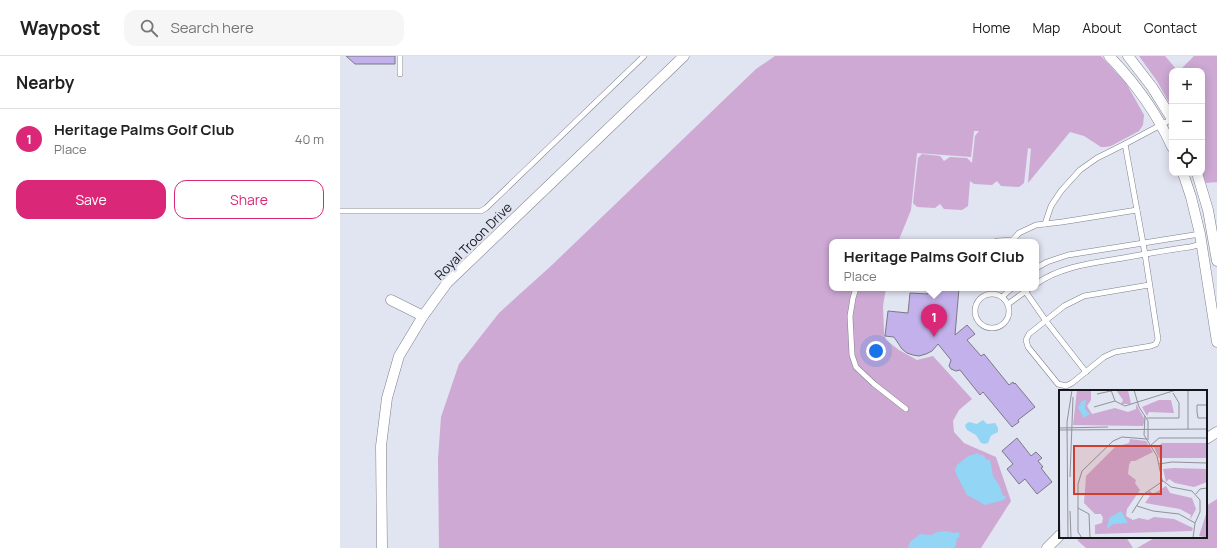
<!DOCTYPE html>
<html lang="en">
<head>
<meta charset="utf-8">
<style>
  :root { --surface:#fff; --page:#f6f6f6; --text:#222; --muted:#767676; --line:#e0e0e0; --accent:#db2777 }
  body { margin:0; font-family:Manrope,sans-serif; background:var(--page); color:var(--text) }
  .controls { position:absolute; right:12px; top:12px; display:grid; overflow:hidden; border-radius:8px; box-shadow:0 2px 10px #0003 }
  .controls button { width:36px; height:36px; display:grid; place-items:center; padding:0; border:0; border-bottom:1px solid var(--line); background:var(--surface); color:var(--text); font:20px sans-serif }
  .you { position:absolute; left:536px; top:295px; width:14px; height:14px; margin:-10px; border:3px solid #fff; border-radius:50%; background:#1a73e8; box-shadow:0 0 0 6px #1a73e833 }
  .badge { display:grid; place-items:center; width:26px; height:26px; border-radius:50%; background:var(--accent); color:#fff; font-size:13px; font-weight:700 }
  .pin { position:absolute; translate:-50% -33px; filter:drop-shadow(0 1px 2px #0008) }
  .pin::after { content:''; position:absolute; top:21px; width:14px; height:12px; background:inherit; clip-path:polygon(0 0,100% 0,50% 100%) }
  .popup { position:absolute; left:489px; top:183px; width:210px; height:52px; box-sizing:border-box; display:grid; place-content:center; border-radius:8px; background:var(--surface); filter:drop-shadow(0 1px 3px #0005); font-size:13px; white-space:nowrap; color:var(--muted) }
  .popup b { font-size:15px; color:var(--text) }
  .popup::after { content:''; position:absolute; left:50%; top:100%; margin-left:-8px; border:8px solid transparent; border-top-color:var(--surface) }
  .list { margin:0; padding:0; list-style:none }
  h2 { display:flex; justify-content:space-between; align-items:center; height:52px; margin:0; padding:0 16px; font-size:17px }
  h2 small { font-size:13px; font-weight:400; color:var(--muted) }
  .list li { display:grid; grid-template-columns:26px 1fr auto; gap:12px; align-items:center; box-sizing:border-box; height:60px; padding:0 16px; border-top:1px solid var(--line) }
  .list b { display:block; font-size:15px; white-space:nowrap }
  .list p { margin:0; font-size:13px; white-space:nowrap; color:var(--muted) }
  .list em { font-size:13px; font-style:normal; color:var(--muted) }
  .actions { display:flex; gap:8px; padding:12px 16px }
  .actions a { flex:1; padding:9px 0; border:1px solid var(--accent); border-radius:12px; text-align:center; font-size:14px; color:var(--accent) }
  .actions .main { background:var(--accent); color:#fff }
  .icon { flex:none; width:22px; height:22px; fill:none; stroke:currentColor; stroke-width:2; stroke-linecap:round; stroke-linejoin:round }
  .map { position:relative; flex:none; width:877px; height:492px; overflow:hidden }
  header { display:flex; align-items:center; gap:24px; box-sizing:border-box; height:56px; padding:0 20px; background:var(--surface); border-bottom:1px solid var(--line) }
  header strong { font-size:19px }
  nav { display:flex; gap:22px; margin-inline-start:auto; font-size:14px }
  .search { width:280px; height:36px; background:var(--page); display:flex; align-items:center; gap:10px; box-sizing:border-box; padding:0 14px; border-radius:12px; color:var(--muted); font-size:15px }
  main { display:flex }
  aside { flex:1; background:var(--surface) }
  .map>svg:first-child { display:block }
  .green { fill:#cda9d4 }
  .water { fill:#92d5f4 }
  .building { fill:#c2b1ea; stroke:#7c7985 }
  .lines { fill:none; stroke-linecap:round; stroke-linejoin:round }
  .service-casing { stroke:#7e818c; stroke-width:6 }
  .minor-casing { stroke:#7e818c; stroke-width:11 }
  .service { stroke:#fff; stroke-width:5 }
  .minor { stroke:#fff; stroke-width:10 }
  .labels { text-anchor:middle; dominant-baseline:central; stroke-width:4; stroke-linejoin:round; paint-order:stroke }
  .street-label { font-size:13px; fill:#16171b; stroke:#e1e4f1 }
  .inset-road { fill:none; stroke:#90929b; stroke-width:1 }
  .view { fill:#cd4030; fill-opacity:0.15; stroke:#cd4030; stroke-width:2 }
  .inset-edge { fill:none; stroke:#16171b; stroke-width:2 }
</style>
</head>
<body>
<header>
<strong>Waypost</strong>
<div class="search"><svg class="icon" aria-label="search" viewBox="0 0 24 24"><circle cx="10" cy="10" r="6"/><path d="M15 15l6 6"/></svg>Search here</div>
<nav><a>Home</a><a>Map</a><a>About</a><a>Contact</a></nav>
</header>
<main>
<aside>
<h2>Nearby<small></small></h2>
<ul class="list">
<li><span class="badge">1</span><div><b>Heritage Palms Golf Club</b><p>Place</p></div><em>40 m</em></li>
</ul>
<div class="actions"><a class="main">Save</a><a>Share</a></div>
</aside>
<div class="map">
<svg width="877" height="492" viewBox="0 0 877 492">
  <rect width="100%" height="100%" fill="#e1e4f1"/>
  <g class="green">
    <path d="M 435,0 L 761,0 L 786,27 L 804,59 L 803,69 L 799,75 L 771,90 L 766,91 L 761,91 L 744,80 L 730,76 L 688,127 L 691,93 L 688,92 L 684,127 L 679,131 L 661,130 L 657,125 L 652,129 L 634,128 L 630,125 L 628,150 L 622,154 L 604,153 L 600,148 L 595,152 L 577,151 L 573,147 L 578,102 L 582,98 L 600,100 L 604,105 L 610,101 L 627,102 L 632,107 L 635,80 L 639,75 L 634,75 L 631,101 L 577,97 L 571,154 L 558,186 L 492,186 L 492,232 L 546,232 L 543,250 L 544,277 L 546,284 L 559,294 L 577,304 L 593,300 L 632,343 L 619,354 L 613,365 L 614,376 L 624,387 L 656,401 L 671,445 L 641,492 L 99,492 L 98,403 L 101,361 L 119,308 L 159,257 L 212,209 L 416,13 Z"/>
    <path d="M 799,0 L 825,0 L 837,14 L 840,14 L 854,0 L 877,0 L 877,126 L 866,127 L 862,117 L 862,15 L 832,15 L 832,52 L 817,25 Z"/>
    <path d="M 877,443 L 877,492 L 797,492 L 816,481 L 866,481 L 866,450 Z"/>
    <path d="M 745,481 L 786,481 L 793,492 L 746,492 L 737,484 Z"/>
  </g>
  <g class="water">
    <path d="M 643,364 L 647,368 L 655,367 L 658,372 L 658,376 C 656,377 654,378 652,379 C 649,381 650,384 648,387 L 644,388 L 641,387 L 636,379 L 627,374 L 625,370 L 626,368 L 629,366 L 637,368 Z"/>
    <path d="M 638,397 L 640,399 L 643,399 L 647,404 L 650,404 L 653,420 L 659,429 L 663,440 L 666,440 L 664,444 L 645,449 L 627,439 L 617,420 L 615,414 L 617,409 L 628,400 Z"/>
    <path d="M 606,475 L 614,477 L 619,476 L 620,481 L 617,482 L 616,489 L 614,492 L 568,492 L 570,486 L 580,478 L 591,479 L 597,476 Z"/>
  </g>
  <g class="building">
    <path d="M 6,0 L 55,0 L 55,8 L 15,8 Z"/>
    <path d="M 589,232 L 619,232 L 615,279 L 627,269 L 635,278 L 627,284 L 641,300 L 644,298 L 669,329 L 673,326 L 674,328 L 675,327 L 695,351 L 678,364 L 679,366 L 672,371 L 643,336 L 640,339 L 620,314 L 616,315 L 611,313 L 609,310 L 611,304 L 598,288 L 592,295 L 586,298 L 579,300 L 573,299 L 567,297 L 562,293 L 554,281 L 545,280 L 548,255 L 568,257 L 570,237 L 588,238 Z"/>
    <path d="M 677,382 L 691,400 L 696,396 L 702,402 L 698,405 L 703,411 L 701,412 L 712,426 L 697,438 L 685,423 L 679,428 L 667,413 L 673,408 L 662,395 Z"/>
  </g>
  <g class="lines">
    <g class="service-casing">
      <g id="service">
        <path d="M 60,18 L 60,0"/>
        <path d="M 0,155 L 141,155 L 146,152 L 304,0"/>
        <path d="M 705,168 L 711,150 L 721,135 L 740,114 L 757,102 L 785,88"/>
        <path d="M 654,186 L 657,185 L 673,184"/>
        <path d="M 671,186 L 679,177 L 696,169 L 722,166 L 797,154"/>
        <path d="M 696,212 L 707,206 L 728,199 L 860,178"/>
        <path d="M 696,228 C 721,210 754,207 783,202 C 805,198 827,194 850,191 L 862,188"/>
        <path d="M 809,229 L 744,240 L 724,250 L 689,278 L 686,284 L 688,291 L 718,328 L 726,330 L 732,327 L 764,301 L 775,296 L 811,290 L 816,288 L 818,283 L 805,198 L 785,88 L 832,63"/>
        <path d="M 516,232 L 513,242 L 510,260 L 512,299 L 516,311 L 534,328 L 566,353"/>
        <path d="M 683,232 L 706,265 L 746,316"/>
        <circle cx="652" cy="255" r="17"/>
        <path d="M 662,241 L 672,232"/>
        <path d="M 668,248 L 690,232"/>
      </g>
    </g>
    <g class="minor-casing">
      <g id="minor">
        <path d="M 769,0 C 795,27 817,57 832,91"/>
        <path d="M 788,0 L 812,31 L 832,63"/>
        <path d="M 843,117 L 851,141 L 860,178 L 877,286"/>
        <path d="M 857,117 L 868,154 L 877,205"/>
        <path d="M 51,244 L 83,260"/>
        <path d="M 866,383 L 877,376"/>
        <path d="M 42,492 L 41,390 L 47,342 L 59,300 L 83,260 L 107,227 L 344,0"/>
        <path d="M 707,492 L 720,479"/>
      </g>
    </g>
    <use href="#service" class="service"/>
    <use href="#minor" class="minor"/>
  </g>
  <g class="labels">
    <g class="street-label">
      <text transform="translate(133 185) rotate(-45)">Royal Troon Drive</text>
    </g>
  </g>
  <g transform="translate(719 334)">
    <rect width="148" height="148" fill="#e1e4f1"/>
    <path d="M 18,0 L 32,0 L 32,10 L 28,16 L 33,24 L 56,18 L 69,22 L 77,19 L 77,14 L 86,30 L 84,36 L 14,35 ZM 57,0 L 69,0 L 72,14 L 62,14 L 64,10 ZM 100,10 L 112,10 L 115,23 L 90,22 L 88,26 L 83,17 ZM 71,49 L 87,51 L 94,62 L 76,71 L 72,71 L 70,75 L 69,84 L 77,90 L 76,93 L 81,100 L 68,119 L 67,126 L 74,130 L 80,128 L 89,130 L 95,127 L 115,129 L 134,138 L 133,141 L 36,144 L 36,135 L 43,133 L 44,128 L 42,124 L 36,124 L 25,113 L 27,86 L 56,57 L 70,53 ZM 103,53 L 148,53 L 148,68 L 100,68 L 94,55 L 98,57 ZM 115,78 L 148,79 L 148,92 L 135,97 L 116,93 L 110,89 L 107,92 L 104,79 ZM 107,96 L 111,103 L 133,108 L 137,119 L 131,130 L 132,125 L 121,119 L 86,113 L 91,106 L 88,103 L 91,101 L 94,104 ZM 148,121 L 148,142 L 147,147 L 145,147 L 140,146 Z" fill="#cda9d4"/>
    <path d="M 27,9 L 26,19 L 31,24 L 25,28 L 19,18 L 22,12 ZM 62,121 L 69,133 L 54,134 L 48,139 L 50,128 Z" fill="#92d5f4"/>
    <path class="inset-road" d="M 52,0 L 56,11 L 66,16 L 117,0M 75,0 L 80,17 L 89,31 L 89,50M 129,0 L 129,39M 38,4 L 52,1M 148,15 L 138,15 L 138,22 L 139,28 L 148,28M 35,17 L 56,11M 86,26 L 85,45 L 98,66 L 103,90 L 112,97 L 133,101 L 141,110 L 141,122 L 136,133 L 134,148M 88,28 L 120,28 L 120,13 L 114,3M 0,38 L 49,37M 0,40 L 148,39M 91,56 L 100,48 L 148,48M 100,74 L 113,72 L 148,73M 11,87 L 14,7M 137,104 L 141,99 L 148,98M 0,108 L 1,148M 78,116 L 94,121 L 120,124 L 136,133M 19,118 L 30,124 L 31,148M 11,121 L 12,148M 73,123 L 85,104 L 104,91M 9,148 L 8,32 L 13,0M 23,148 L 19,142 L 19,94 L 23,81 L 54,51 L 63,47 L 88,49M 113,148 L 145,148"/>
    <path class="view" d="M 15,56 L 102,56 L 102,104 L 15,104 Z"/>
    <rect width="148" height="148" class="inset-edge"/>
  </g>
</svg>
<div class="controls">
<button>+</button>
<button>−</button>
<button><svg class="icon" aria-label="locate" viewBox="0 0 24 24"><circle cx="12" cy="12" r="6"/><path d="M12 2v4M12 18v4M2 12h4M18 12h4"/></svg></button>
</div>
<div class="you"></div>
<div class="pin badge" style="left:594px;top:281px">1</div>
<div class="popup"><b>Heritage Palms Golf Club</b>Place</div>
</div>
</main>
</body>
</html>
